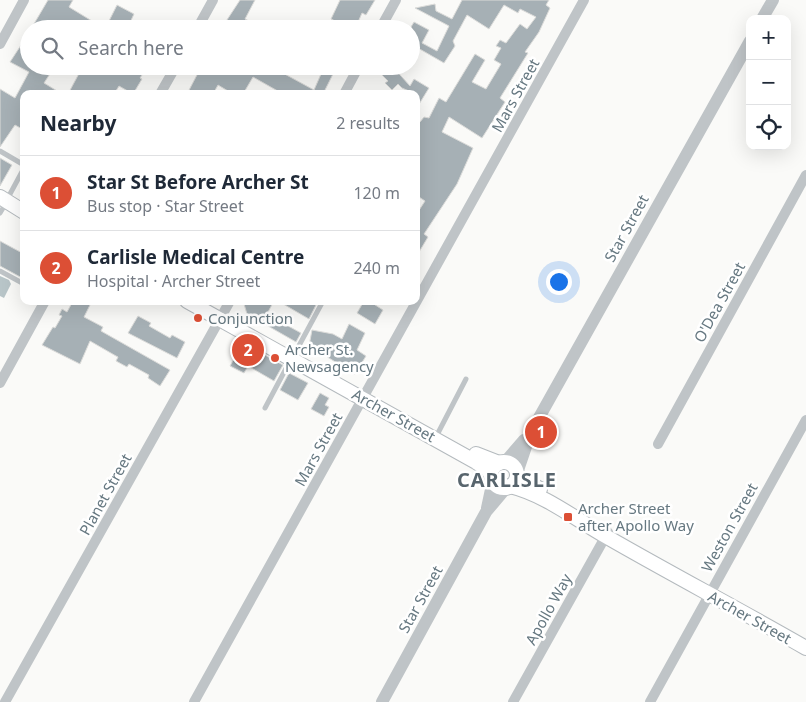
<!DOCTYPE html>
<html lang="en">
<head>
<meta charset="utf-8">
<style>
  :root { --surface:#fff; --page:#f2f2f3; --text:#1f2937; --muted:#747a83; --line:#e0e1e3; --accent:#dc4f35 }
  body { margin:0; font-family:"Noto Sans",sans-serif; background:var(--page); color:var(--text) }
  .controls { position:absolute; right:15px; top:15px; display:grid; overflow:hidden; border-radius:10px; box-shadow:0 5px 20px #0002 }
  .controls button { width:45px; height:45px; display:grid; place-items:center; padding:0; border:0; border-bottom:1px solid var(--line); background:var(--surface); color:var(--text); font:25px sans-serif }
  .you { position:absolute; left:558px; top:281px; width:18px; height:18px; margin:-12px; border:4px solid #fff; border-radius:50%; background:#1a73e8; box-shadow:0 0 0 8px #1a73e833 }
  .badge { display:grid; place-items:center; width:32px; height:32px; border-radius:50%; background:var(--accent); color:#fff; font-size:16px; font-weight:700 }
  .pin { position:absolute; translate:-50% -50%; border:2px solid #fff; box-shadow:0 1px 5px #0006 }
  .list { margin:0; padding:0; list-style:none }
  h2 { display:flex; justify-content:space-between; align-items:center; height:65px; margin:0; padding:0 20px; font-size:21px }
  h2 small { font-size:16px; font-weight:400; color:var(--muted) }
  .list li { display:grid; grid-template-columns:32px 1fr auto; gap:15px; align-items:center; box-sizing:border-box; height:75px; padding:0 20px; border-top:1px solid var(--line) }
  .list b { display:block; font-size:19px; white-space:nowrap }
  .list p { margin:0; font-size:16px; white-space:nowrap; color:var(--muted) }
  .list em { font-size:16px; font-style:normal; color:var(--muted) }
  .icon { flex:none; width:28px; height:28px; fill:none; stroke:currentColor; stroke-width:2; stroke-linecap:round; stroke-linejoin:round }
  .map { position:relative; flex:none; width:806px; height:702px; overflow:hidden }
  .search { position:absolute; background:var(--surface); box-shadow:0 5px 20px #0002; left:20px; top:20px; width:400px; height:55px; display:flex; align-items:center; gap:12px; box-sizing:border-box; padding:0 18px; border-radius:28px; color:var(--muted); font-size:19px }
  .panel { position:absolute; background:var(--surface); box-shadow:0 5px 20px #0002; left:20px; top:90px; width:400px; height:215px; border-radius:10px }
  .map>svg:first-child { display:block }
  .water { fill:#b8c5c8 }
  .building { fill:#a6b0b5; stroke:#dcdcda }
  .lines { fill:none; stroke-linecap:round; stroke-linejoin:round }
  .secondary-casing { stroke:#b4babe; stroke-width:16 }
  .service { stroke:#bfc4c7; stroke-width:5 }
  .minor { stroke:#bfc4c7; stroke-width:10 }
  .tertiary { stroke:#bfc4c7; stroke-width:12 }
  .secondary { stroke:#fff; stroke-width:14 }
  .poi-dot { fill:#dc4f35; stroke:#fff; stroke-width:2 }
  .labels { text-anchor:middle; dominant-baseline:central; stroke-width:5; stroke-linejoin:round; paint-order:stroke }
  .street-label { font-size:15px; fill:#667881; stroke:#fff }
  .poi-label { font-size:15px; fill:#667881; stroke:#fff; text-anchor:start }
  .district-label { font-size:20px; font-weight:bold; letter-spacing:1px; fill:#58656d; stroke:#fff }
</style>
</head>
<body>
<div class="map">
<svg width="806" height="702" viewBox="0 0 806 702">
  <rect width="100%" height="100%" fill="#fafaf8"/>
  <path class="water" d="M 0,276 L 9,280 L 11,284 L 4,298 L 0,296 Z"/>
  <g class="building">
    <path d="M 48,0 L 73,0 L 69,7 L 105,29 L 71,29 L 58,22 L 53,29 L 31,29 Z"/>
    <path d="M 240,0 L 255,0 L 245,19 L 249,21 L 245,29 L 228,29 L 223,26 Z"/>
    <path d="M 340,0 L 375,0 L 366,15 L 362,13 L 355,29 L 331,29 L 335,21 L 331,19 Z"/>
    <path d="M 462,0 L 549,0 L 546,5 L 550,8 L 539,32 L 525,52 L 528,53 L 500,98 L 505,102 L 482,138 L 449,117 L 442,132 L 473,148 L 457,184 L 424,234 L 428,237 L 416,257 L 416,215 L 425,201 L 416,195 L 416,120 L 420,122 L 424,117 L 429,118 L 439,98 L 446,102 L 475,54 L 485,60 L 472,82 L 486,89 L 501,64 L 494,60 L 501,48 L 496,46 L 500,40 L 506,43 L 520,24 L 527,29 L 536,17 L 520,9 L 518,13 L 504,5 L 489,29 L 467,15 L 453,41 L 455,46 L 444,63 L 411,44 L 411,27 L 414,22 L 429,30 L 422,43 L 437,51 L 449,26 L 415,8 L 435,4 L 436,11 L 452,19 Z"/>
    <path d="M 117,5 L 134,14 L 127,29 L 114,29 L 107,25 Z"/>
    <path d="M 29,33 L 29,66 L 55,66 L 44,83 L 62,94 L 24,94 L 24,130 L 15,125 L 0,147 L 0,89 L 15,98 L 29,72 L 10,62 Z"/>
    <path d="M 83,66 L 148,66 L 140,78 L 142,79 L 133,94 L 119,86 L 114,94 L 68,94 Z"/>
    <path d="M 191,66 L 226,66 L 236,71 L 239,66 L 283,66 L 281,72 L 314,90 L 321,74 L 305,66 L 337,66 L 323,94 L 283,94 L 253,77 L 243,94 L 233,94 L 218,85 L 213,94 L 187,94 L 199,71 Z"/>
    <path d="M 387,66 L 392,66 L 410,86 L 414,79 L 429,88 L 416,109 L 416,94 L 402,88 L 398,84 L 392,90 L 385,83 L 388,81 L 380,73 Z"/>
    <path d="M 0,158 L 12,165 L 0,186 Z"/>
    <path d="M 0,241 L 24,254 L 24,279 L 0,266 Z"/>
    <path d="M 73,301 L 92,301 L 84,317 L 103,327 L 101,331 L 170,370 L 160,386 L 148,378 L 149,375 L 129,364 L 127,367 L 116,361 L 118,357 L 116,356 L 90,341 L 80,364 L 42,345 L 53,327 L 55,328 L 62,316 L 59,315 L 62,309 L 67,312 Z"/>
    <path d="M 246,301 L 274,301 L 268,312 L 271,314 L 270,316 L 301,333 L 296,342 L 247,314 L 244,304 Z"/>
    <path d="M 278,301 L 318,301 L 309,319 Z"/>
    <path d="M 364,301 L 369,301 L 383,310 L 375,324 L 357,313 Z"/>
    <path d="M 138,316 L 151,323 L 149,326 L 170,338 L 172,335 L 185,342 L 177,358 L 128,333 Z"/>
    <path d="M 349,324 L 365,333 L 357,350 L 366,356 L 355,374 L 324,355 L 327,350 L 309,346 L 312,330 L 333,334 L 342,339 Z"/>
    <path d="M 243,343 L 283,365 L 274,381 L 248,366 L 244,373 L 230,366 Z"/>
    <path d="M 289,373 L 308,383 L 298,400 L 280,390 Z"/>
    <path d="M 320,393 L 329,398 L 325,405 L 329,407 L 324,416 L 311,409 Z"/>
  </g>
  <g class="lines">
    <g class="secondary-casing">
      <g id="secondary">
        <path d="M 0,197 L 24,212"/>
        <path d="M 187,301 L 476,462 L 487,469 L 492,476"/>
        <path d="M 476,454 L 499,463"/>
        <circle cx="504" cy="475" r="13"/>
        <path d="M 517,476 L 540,489"/>
        <path d="M 510,486 C 546,495 575,519 607,537 C 673,575 740,610 806,648"/>
      </g>
    </g>
    <g class="service">
      <path d="M 0,151 L 24,165"/>
      <path d="M 10,194 L 24,168"/>
      <path d="M 0,213 L 6,203"/>
      <path d="M 0,271 L 24,284"/>
      <path d="M 295,353 L 323,301"/>
      <path d="M 265,408 L 290,361"/>
      <path d="M 438,433 L 466,379"/>
    </g>
    <g class="minor">
      <path d="M 197,29 L 213,0"/>
      <path d="M 380,29 L 396,0"/>
      <path d="M 0,44 L 24,0"/>
      <path d="M 160,94 L 176,66"/>
      <path d="M 344,94 L 359,66"/>
      <path d="M 0,383 L 45,301"/>
      <path d="M 658,444 L 806,175"/>
      <path d="M 5,702 L 230,301"/>
      <path d="M 194,702 L 584,0"/>
      <path d="M 513,702 L 608,532"/>
      <path d="M 650,702 L 806,420"/>
    </g>
    <g class="tertiary">
      <path d="M 762,19 L 773,0"/>
      <path d="M 505,462 L 524,440"/>
      <path d="M 517,473 L 531,432 L 750,41"/>
      <path d="M 487,508 L 493,480"/>
      <path d="M 382,702 L 486,512 L 507,487"/>
    </g>
    <use href="#secondary" class="secondary"/>
  </g>
  <g class="poi-dot">
    <circle cx="198" cy="318" r="5"/>
    <circle cx="275" cy="358" r="5"/>
    <rect x="563" y="512" width="10" height="10" rx="2.5"/>
  </g>
  <g class="labels">
    <g class="street-label">
      <text transform="translate(515 95) rotate(-61)">Mars Street</text>
      <text transform="translate(626 228) rotate(-61)">Star Street</text>
      <text transform="translate(719 302) rotate(-61)">O'Dea Street</text>
      <text transform="translate(394 415) rotate(29)">Archer Street</text>
      <text transform="translate(318 449) rotate(-61)">Mars Street</text>
      <text transform="translate(105 494) rotate(-61)">Planet Street</text>
      <text transform="translate(729 527) rotate(-61)">Weston Street</text>
      <text transform="translate(420 599) rotate(-61)">Star Street</text>
      <text transform="translate(548 609) rotate(-61)">Apollo Way</text>
      <text transform="translate(750 617) rotate(29)">Archer Street</text>
    </g>
    <g class="poi-label">
      <text x="208" y="318">Conjunction</text>
      <text x="285" y="349">Archer St.<tspan x="285" dy="17">Newsagency</tspan></text>
      <text x="578" y="508">Archer Street<tspan x="578" dy="17">after Apollo Way</tspan></text>
    </g>
    <g class="district-label">
      <text x="507" y="479">CARLISLE</text>
    </g>
  </g>
</svg>
<div class="controls">
<button>+</button>
<button>−</button>
<button><svg class="icon" aria-label="locate" viewBox="0 0 24 24"><circle cx="12" cy="12" r="6"/><path d="M12 2v4M12 18v4M2 12h4M18 12h4"/></svg></button>
</div>
<div class="you"></div>
<div class="pin badge" style="left:541px;top:432px">1</div>
<div class="pin badge" style="left:248px;top:350px">2</div>
<div class="search"><svg class="icon" aria-label="search" viewBox="0 0 24 24"><circle cx="10" cy="10" r="6"/><path d="M15 15l6 6"/></svg>Search here</div>
<section class="panel">
<h2>Nearby<small>2 results</small></h2>
<ul class="list">
<li><span class="badge">1</span><div><b>Star St Before Archer St</b><p>Bus stop · Star Street</p></div><em>120 m</em></li>
<li><span class="badge">2</span><div><b>Carlisle Medical Centre</b><p>Hospital · Archer Street</p></div><em>240 m</em></li>
</ul>
</section>
</div>
</body>
</html>
